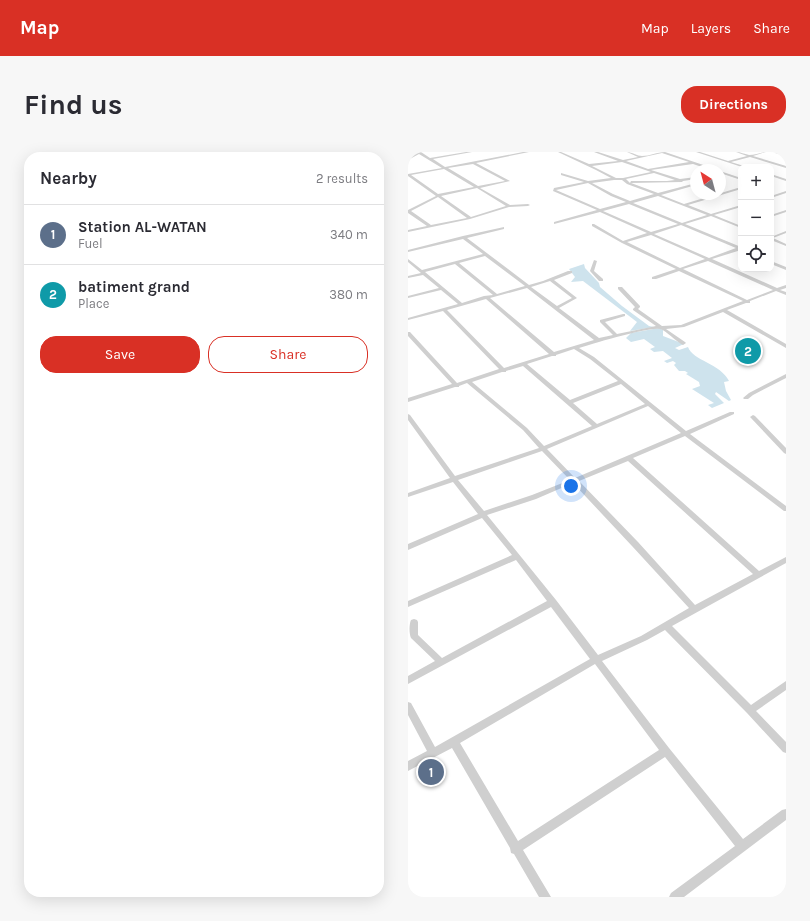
<!DOCTYPE html>
<html lang="en">
<head>
<meta charset="utf-8">
<style>
  :root { --surface:#fff; --page:#f7f7f7; --text:#2b2b33; --muted:#7c7c81; --line:#e1e1e2; --accent:#d93025 }
  body { margin:0; font-family:Karla,sans-serif; background:var(--page); color:var(--text) }
  .controls { position:absolute; right:12px; top:12px; display:grid; overflow:hidden; border-radius:8px; box-shadow:0 4px 16px #0002 }
  .controls button { width:36px; height:36px; display:grid; place-items:center; padding:0; border:0; border-bottom:1px solid var(--line); background:var(--surface); color:var(--text); font:20px sans-serif }
  .compass { position:absolute; left:282px; top:12px; width:36px; height:36px; border-radius:50%; background:var(--surface); box-shadow:0 4px 16px #0002; rotate:324deg }
  .you { position:absolute; left:163px; top:334px; width:14px; height:14px; margin:-10px; border:3px solid #fff; border-radius:50%; background:#1a73e8; box-shadow:0 0 0 6px #1a73e833 }
  .badge { display:grid; place-items:center; width:26px; height:26px; border-radius:50%; background:var(--accent); color:#fff; font-size:13px; font-weight:700 }
  .pin { position:absolute; translate:-50% -50%; border:2px solid #fff; box-shadow:0 1px 4px #0006 }
  .list { margin:0; padding:0; list-style:none }
  h2 { display:flex; justify-content:space-between; align-items:center; height:52px; margin:0; padding:0 16px; font-size:17px }
  h2 small { font-size:13px; font-weight:400; color:var(--muted) }
  .list li { display:grid; grid-template-columns:26px 1fr auto; gap:12px; align-items:center; box-sizing:border-box; height:60px; padding:0 16px; border-top:1px solid var(--line) }
  .list b { display:block; font-size:15px; white-space:nowrap }
  .list p { margin:0; font-size:13px; white-space:nowrap; color:var(--muted) }
  .list em { font-size:13px; font-style:normal; color:var(--muted) }
  .actions { display:flex; gap:8px; padding:12px 16px }
  .actions a { flex:1; padding:9px 0; border:1px solid var(--accent); border-radius:16px; text-align:center; font-size:14px; color:var(--accent) }
  .actions .main { background:var(--accent); color:#fff }
  .icon { flex:none; width:22px; height:22px; fill:none; stroke:currentColor; stroke-width:2; stroke-linecap:round; stroke-linejoin:round }
  .map { position:relative; flex:none; width:378px; height:745px; overflow:hidden; border-radius:16px }
  header { display:flex; align-items:center; gap:24px; box-sizing:border-box; height:56px; padding:0 20px; background:var(--accent); color:#fff }
  header strong { font-size:19px }
  nav { display:flex; gap:22px; margin-inline-start:auto; font-size:14px }
  .intro { display:flex; align-items:center; justify-content:space-between; box-sizing:border-box; height:96px; padding:0 24px }
  h1 { margin:0; font-size:28px }
  .button { padding:10px 18px; border-radius:16px; background:var(--accent); color:#fff; font-size:14px; font-weight:700 }
  main { display:flex; gap:24px; padding:0 24px }
  aside { flex:1; background:var(--surface); border-radius:16px; box-shadow:0 4px 16px #0002 }
  .map>svg:first-child { display:block }
  .water { fill:#cee3ed }
  .building { fill:#191919 }
  .lines { fill:none; stroke-linecap:round; stroke-linejoin:round }
  .street { fill:#cfcfcf; fill-rule:evenodd }
</style>
</head>
<body>
<header>
<strong>Map</strong>
<nav><a>Map</a><a>Layers</a><a>Share</a></nav>
</header>
<div class="intro"><h1>Find us</h1><a class="button">Directions</a></div>
<main>
<aside>
<h2>Nearby<small>2 results</small></h2>
<ul class="list">
<li><span class="badge" style="background:#5c6f8a">1</span><div><b>Station AL-WATAN</b><p>Fuel</p></div><em>340 m</em></li>
<li><span class="badge" style="background:#0f9aa8">2</span><div><b>batiment grand</b><p>Place</p></div><em>380 m</em></li>
</ul>
<div class="actions"><a class="main">Save</a><a>Share</a></div>
</aside>
<div class="map">
<svg width="378" height="745" viewBox="0 0 378 745">
  <rect width="100%" height="100%" fill="#fff"/>
  <g class="water">
    <path d="M 176,112 L 177,116 L 191,131 L 192,135 L 214,154 L 241,174 L 246,175 L 222,179 L 229,170 L 175,129 L 163,130 L 167,125 L 161,117 Z"/>
    <path d="M 251,176 L 255,178 L 255,184 L 276,192 L 267,196 L 271,198 L 280,195 C 285,209 312,211 321,229 L 316,230 L 318,239 L 323,248 L 321,249 L 308,240 L 307,242 L 316,251 L 304,256 L 300,253 L 306,251 L 284,237 L 292,234 L 291,230 L 278,222 L 280,221 L 277,219 L 271,219 L 266,213 L 268,211 L 265,209 L 259,211 L 256,209 L 264,206 L 255,199 L 246,200 L 242,197 L 247,195 L 236,187 L 223,190 L 218,186 L 223,181 Z"/>
  </g>
  <path class="building" d="M 339,197 L 340,197 L 349,203 L 342,206 L 332,199 Z"/>
  <g class="lines">
    <g class="street">
      <path d="M 9,0 L 13,0 L 22,6 L 58,0 L 64,0 L 25,7 L 37,15 L 115,0 L 121,0 L 68,11 L 102,29 L 72,36 L 102,53 L 120,52 L 122,53 L 120,54 L 101,55 L 62,67 L 0,80 L 0,78 L 19,74 L 0,61 L 0,58 L 28,44 L 0,24 L 0,22 L 34,16 L 11,2 L 0,8 L 0,6 ZM 65,12 L 97,29 L 70,34 L 40,16 ZM 36,17 L 66,35 L 30,42 L 3,23 ZM 69,36 L 98,54 L 63,65 L 33,44 ZM 30,45 L 59,66 L 23,73 L 3,59 Z"/>
      <path d="M 150,0 L 153,0 L 181,12 L 210,9 L 186,0 L 190,0 L 215,8 L 230,5 L 219,0 C 224,0 229,4 234,4 C 242,4 249,0 257,0 L 307,17 L 303,18 L 285,12 L 243,18 L 272,27 L 288,25 L 288,27 L 275,29 L 274,30 L 223,31 L 250,41 L 288,31 L 288,33 L 253,43 L 276,52 L 333,35 L 333,37 L 280,53 L 303,62 L 333,53 L 333,55 L 306,63 L 333,74 L 333,76 L 303,64 L 277,72 L 333,95 L 333,98 L 304,107 L 369,136 L 378,133 L 378,136 L 372,138 L 378,140 L 378,143 L 368,139 L 342,149 L 342,151 L 338,151 L 319,158 L 378,192 L 378,196 L 315,160 L 276,175 L 258,177 L 277,190 L 278,191 L 275,193 C 267,189 259,179 252,177 C 243,174 183,192 171,196 L 186,205 L 278,279 L 322,260 L 326,260 L 326,262 L 282,282 L 378,354 L 378,359 L 376,359 L 277,284 L 225,306 L 351,419 L 378,405 L 378,411 L 264,474 L 343,553 L 378,529 L 378,538 L 348,559 L 378,590 L 378,601 L 375,600 L 339,561 L 257,478 L 239,488 L 194,509 L 261,596 L 335,687 L 374,658 L 378,657 L 378,668 L 276,745 L 261,745 L 263,741 L 327,694 L 257,605 L 115,698 L 143,745 L 131,745 L 106,702 L 103,701 L 102,696 L 44,596 L 0,619 L 0,609 L 19,599 L 0,563 L 0,550 L 3,551 L 27,595 L 182,507 L 143,455 L 0,532 L 0,524 L 27,509 L 3,486 C 1,482 1,472 3,468 L 6,467 L 9,468 L 10,470 L 10,483 L 34,506 L 139,449 L 108,408 L 0,455 L 0,449 L 104,403 L 74,366 L 0,398 L 0,392 L 70,362 L 45,330 L 0,345 L 0,341 L 42,326 L 0,268 L 0,262 L 2,263 L 47,324 L 131,296 L 115,278 L 59,231 L 51,234 L 51,235 L 47,235 L 0,250 L 0,246 L 44,232 L 0,184 L 0,180 L 2,180 L 49,231 L 91,217 L 35,159 L 0,168 L 0,166 L 50,152 L 33,138 L 0,146 L 0,144 L 31,136 L 15,123 L 0,126 L 0,124 L 13,121 L 0,110 L 0,107 L 14,118 L 75,102 L 55,87 L 0,100 L 0,98 L 55,84 L 96,75 L 96,77 L 59,86 L 121,133 L 135,129 L 160,119 L 164,119 L 164,121 L 146,128 L 169,146 L 151,156 L 191,186 L 205,183 L 192,170 L 192,168 L 215,162 L 217,162 L 217,164 L 197,170 L 209,182 L 248,174 L 225,158 L 225,157 L 227,155 L 210,137 L 210,135 L 214,135 L 232,154 L 232,155 L 230,157 L 254,174 L 273,173 L 335,149 L 271,119 L 248,127 L 244,127 L 244,125 L 268,117 L 214,91 L 184,74 L 184,72 L 186,72 L 215,89 L 239,81 L 192,60 L 146,72 L 146,70 L 189,58 L 145,39 L 146,36 L 176,30 L 153,23 L 153,21 L 180,29 L 203,26 L 188,18 ZM 254,1 L 281,10 L 240,17 L 218,9 ZM 214,10 L 243,20 L 215,26 L 208,26 L 184,14 ZM 246,21 L 267,28 L 259,29 L 223,29 L 222,31 L 218,27 ZM 206,28 L 214,28 L 219,32 L 246,42 L 222,49 L 205,42 L 184,31 ZM 180,31 L 203,44 L 218,50 L 192,57 L 148,38 ZM 250,44 L 299,63 L 274,71 L 225,51 ZM 221,52 L 270,72 L 243,80 L 195,59 ZM 273,73 L 328,96 L 301,106 L 246,82 ZM 243,83 L 297,107 L 272,116 L 219,90 ZM 77,104 L 117,134 L 89,142 L 51,111 ZM 300,109 L 365,138 L 339,148 L 275,117 ZM 47,112 L 85,143 L 76,144 L 54,151 L 17,120 ZM 142,129 L 164,146 L 149,154 L 123,135 ZM 119,136 L 186,188 L 146,200 L 82,146 ZM 78,147 L 141,202 L 96,216 L 39,158 ZM 166,197 L 182,207 L 210,229 L 162,248 L 119,212 L 144,204 L 148,204 L 148,203 ZM 115,214 L 184,274 L 136,294 L 119,276 L 64,230 L 94,220 L 98,220 L 98,219 ZM 213,232 L 237,252 L 189,272 L 165,251 ZM 240,254 L 273,281 L 167,326 L 139,297 ZM 134,299 L 162,328 L 124,343 L 76,359 L 50,328 ZM 220,309 L 345,422 L 287,453 L 230,390 L 171,329 ZM 165,331 L 224,394 L 281,456 L 233,484 L 190,503 L 148,448 L 79,363 L 128,347 ZM 187,512 L 251,598 L 110,689 L 52,591 Z"/>
      <path d="M 288,0 L 292,0 L 320,9 L 339,4 L 328,0 C 333,0 336,2 341,3 C 347,3 353,0 358,0 L 345,4 L 378,14 L 378,16 L 342,5 L 323,10 L 339,15 L 334,15 Z"/>
      <path d="M 367,0 L 378,2 L 378,4 L 367,1 Z"/>
      <path d="M 312,19 L 333,26 L 333,28 L 312,21 Z"/>
      <path d="M 363,22 L 378,27 L 378,29 L 363,24 Z"/>
      <path d="M 378,39 L 378,41 L 363,46 L 363,44 Z"/>
      <path d="M 378,58 L 378,60 L 363,65 L 363,63 Z"/>
      <path d="M 378,79 L 378,81 L 365,86 L 378,92 L 378,94 L 363,88 L 363,85 Z"/>
      <path d="M 186,108 L 189,109 L 186,119 L 195,127 L 195,129 L 191,129 L 182,119 Z"/>
      <path d="M 363,109 L 378,115 L 378,118 L 363,112 Z"/>
      <path d="M 378,222 L 378,226 L 345,243 L 340,247 L 336,247 L 335,246 L 341,241 Z"/>
      <path d="M 345,263 L 347,264 L 378,296 L 378,302 L 376,301 L 343,266 L 342,265 Z"/>
    </g>
  </g>
</svg>
<div class="controls">
<button>+</button>
<button>−</button>
<button><svg class="icon" aria-label="locate" viewBox="0 0 24 24"><circle cx="12" cy="12" r="6"/><path d="M12 2v4M12 18v4M2 12h4M18 12h4"/></svg></button>
</div>
<svg class="compass" viewBox="-18 -18 36 36"><path d="M0-13l5 13h-10z" fill="#e53935"/><path d="M0 13l5-13h-10z" fill="#7c7c81"/></svg>
<div class="you"></div>
<div class="pin badge" style="left:23px;top:620px;background:#5c6f8a">1</div>
<div class="pin badge" style="left:340px;top:199px;background:#0f9aa8">2</div>
</div>
</main>
</body>
</html>
